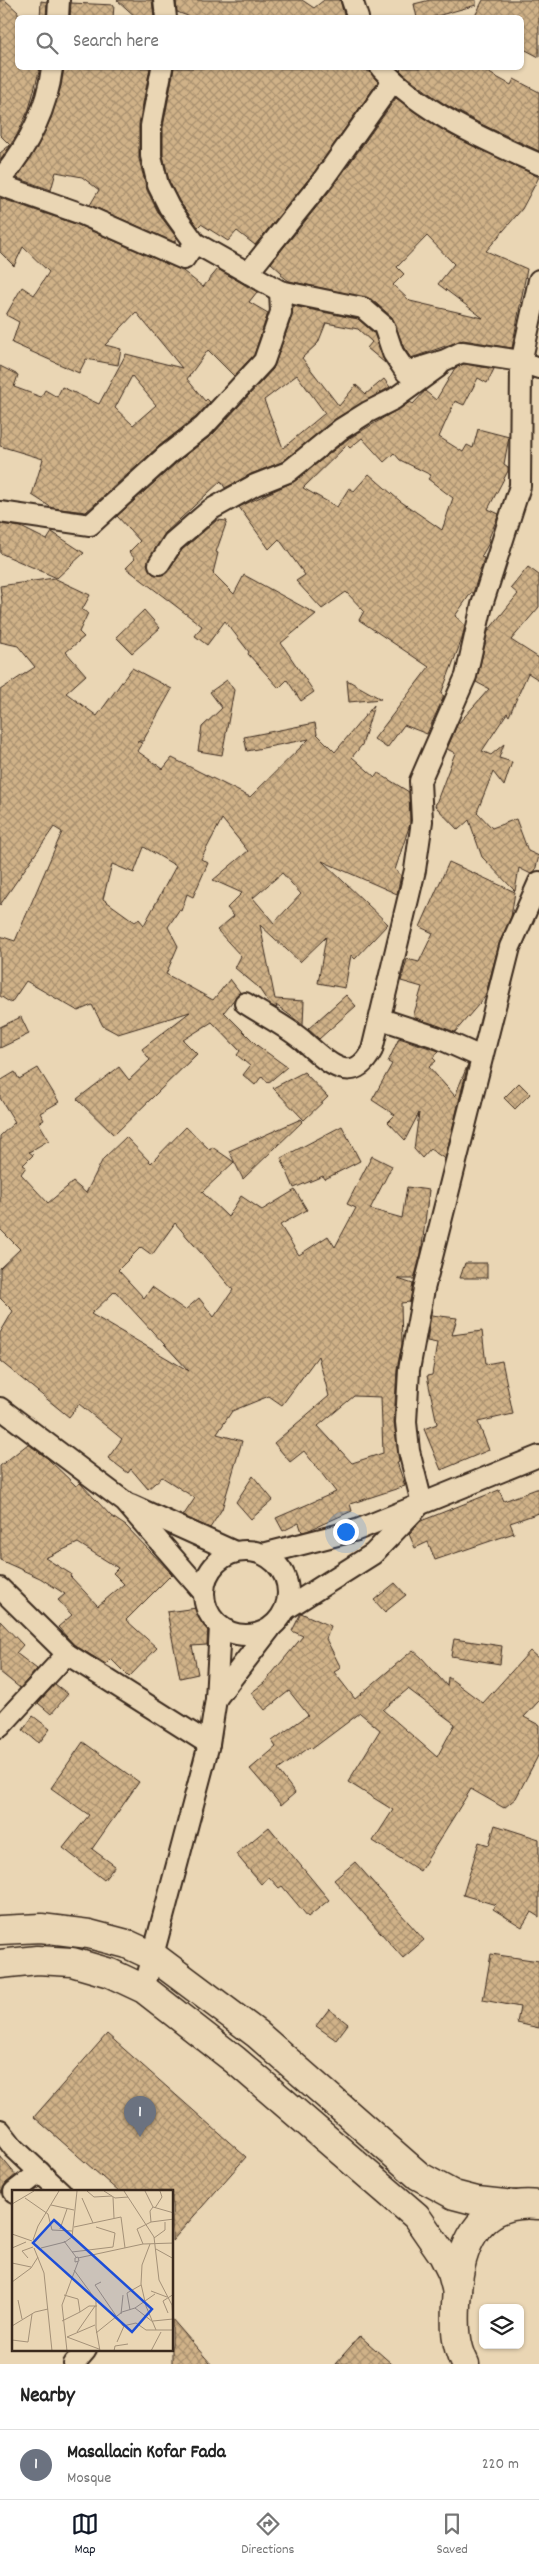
<!DOCTYPE html>
<html lang="en">
<head>
<meta charset="utf-8">
<style>
  :root { --surface:#fff; --page:#f2f2f2; --text:#222; --muted:#767676; --line:#e0e0e0; --accent:#111827 }
  body { margin:0; font-family:Dekko,sans-serif; background:var(--page); color:var(--text) }
  .controls { position:absolute; right:15px; bottom:15px; display:grid; overflow:hidden; border-radius:8px; box-shadow:0 1px 4px #0004 }
  .controls button { width:45px; height:45px; display:grid; place-items:center; padding:0; border:0; border-bottom:1px solid var(--line); background:var(--surface); color:var(--text); font:25px sans-serif }
  .you { position:absolute; left:345px; top:1531px; width:18px; height:18px; margin:-12px; border:4px solid #fff; border-radius:50%; background:#1a73e8; box-shadow:0 0 0 8px #1a73e833 }
  .badge { display:grid; place-items:center; width:32px; height:32px; border-radius:50%; background:var(--accent); color:#fff; font-size:16px; font-weight:700 }
  .pin { position:absolute; translate:-50% -41px; filter:drop-shadow(0 1px 2px #0008) }
  .pin::after { content:''; position:absolute; top:26px; width:18px; height:15px; background:inherit; clip-path:polygon(0 0,100% 0,50% 100%) }
  .list { margin:0; padding:0; list-style:none }
  h2 { display:flex; justify-content:space-between; align-items:center; height:65px; margin:0; padding:0 20px; font-size:21px }
  h2 small { font-size:16px; font-weight:400; color:var(--muted) }
  .list li { display:grid; grid-template-columns:32px 1fr auto; gap:15px; align-items:center; box-sizing:border-box; height:70px; padding:0 20px; border-top:1px solid var(--line) }
  .list b { display:block; font-size:19px; white-space:nowrap }
  .list p { margin:0; font-size:16px; white-space:nowrap; color:var(--muted) }
  .list em { font-size:16px; font-style:normal; color:var(--muted) }
  .icon { flex:none; width:28px; height:28px; fill:none; stroke:currentColor; stroke-width:2; stroke-linecap:round; stroke-linejoin:round }
  .map { position:relative; flex:none; width:539px; height:2364px; overflow:hidden }
  .search { position:absolute; background:var(--surface); box-shadow:0 1px 4px #0004; left:15px; right:15px; top:15px; height:55px; display:flex; align-items:center; gap:12px; box-sizing:border-box; padding:0 18px; border-radius:8px; color:var(--muted); font-size:19px }
  .sheet { height:135px; background:var(--surface) }
  nav { display:flex; justify-content:space-around; align-items:center; box-sizing:border-box; height:70px; border-top:1px solid var(--line); background:var(--surface); font-size:14px; color:var(--muted) }
  nav a { display:grid; justify-items:center; gap:2px }
  nav .on { color:var(--accent) }
  .map>svg:first-child { display:block }
  .building { fill:url(#building-cross-hatch); stroke:#3b2a1e; fill-rule:evenodd }
  .lines { fill:none; stroke-linecap:round; stroke-linejoin:round }
  .minor-casing { stroke:#3b2a1e; stroke-width:24 }
  .secondary-casing { stroke:#3b2a1e; stroke-width:31 }
  .minor { stroke:#ead6b4; stroke-width:20 }
  .secondary { stroke:#ead6b4; stroke-width:28 }
  .inset-road { fill:none; stroke:#a49178; stroke-width:1 }
  .view { fill:#1d4ed8; fill-opacity:0.15; stroke:#1d4ed8; stroke-width:2.5 }
  .inset-edge { fill:none; stroke:#3b2a1e; stroke-width:2.5 }
</style>
</head>
<body>
<div class="map">
<svg width="539" height="2364" viewBox="0 0 539 2364">
  <defs>
    <pattern id="building-cross-hatch" width="8" height="8" patternUnits="userSpaceOnUse" patternTransform="scale(1.25)"><rect width="8" height="8" fill="#d0b288"/><path d="M0 0l8 8M0 8l8-8" fill="none" stroke="#aa916f"/></pattern>
  </defs>
  <rect width="100%" height="100%" fill="#ead6b4"/>
  <filter id="ink" filterUnits="userSpaceOnUse"><feTurbulence type="fractalNoise" baseFrequency=".02" numOctaves="2"/><feDisplacementMap in="SourceGraphic" scale="10" xChannelSelector="R" yChannelSelector="G"/><feConvolveMatrix kernelMatrix="1 2 1 2 8 2 1 2 1" color-interpolation-filters="sRGB"/></filter>
  <g filter="url(#ink)">
    <g class="building">
      <path d="M 0,0 L 5,0 L 18,12 L 18,68 L 40,68 L 29,109 L 17,135 L 0,161 L 0,153 L 10,145 L 0,135 Z"/>
      <path d="M 117,0 L 152,0 L 154,18 L 137,18 Z"/>
      <path d="M 176,0 L 302,0 L 314,8 L 324,0 L 340,0 L 345,18 L 193,18 L 177,12 Z"/>
      <path d="M 430,0 L 476,0 L 476,5 L 430,18 L 417,18 L 414,4 Z"/>
      <path d="M 483,0 L 539,0 L 539,57 L 522,48 L 522,18 L 474,18 Z"/>
      <path d="M 41,1 L 47,2 L 46,18 L 40,18 Z"/>
      <path d="M 71,3 L 114,5 L 113,18 L 70,18 Z"/>
      <path d="M 64,68 L 150,68 L 139,124 L 139,159 L 147,190 L 159,214 L 177,238 L 174,242 L 90,205 L 99,190 L 82,177 L 56,172 L 51,190 L 17,178 L 37,147 L 51,118 L 61,86 Z"/>
      <path d="M 174,68 L 357,68 L 370,72 L 378,82 L 313,174 L 255,245 L 237,231 L 228,241 L 201,224 L 198,227 L 179,201 L 169,181 L 163,155 L 163,127 Z"/>
      <path d="M 402,68 L 480,68 L 511,85 L 514,79 L 539,92 L 539,151 L 481,124 L 441,102 L 405,75 L 400,70 Z"/>
      <path d="M 396,98 L 449,134 L 539,177 L 522,209 L 486,251 L 527,269 L 512,348 L 463,340 L 411,358 L 404,348 L 392,317 L 371,299 L 289,281 L 281,275 L 282,273 L 271,263 L 332,188 ZM 427,236 L 454,264 L 438,284 L 483,318 L 410,301 L 393,285 L 404,274 L 397,267 Z"/>
      <path d="M 0,198 L 78,225 L 183,271 L 203,287 L 218,269 L 257,292 L 249,302 L 268,313 L 254,355 L 234,376 L 208,350 L 187,379 L 205,401 L 207,399 L 210,402 L 196,417 L 159,446 L 86,512 L 52,508 L 32,495 L 43,459 L 0,446 L 0,366 L 18,375 L 14,387 L 41,397 L 45,390 L 57,397 L 62,387 L 99,404 L 126,354 L 182,368 L 136,312 L 105,345 L 121,349 L 118,365 L 86,359 L 79,373 L 12,343 L 19,322 L 6,315 L 22,287 L 34,295 L 49,272 L 23,247 L 14,266 L 0,252 ZM 132,376 L 156,405 L 133,425 L 115,408 Z"/>
      <path d="M 293,306 L 358,319 L 374,333 L 385,363 L 367,348 L 372,342 L 358,329 L 326,323 L 318,343 L 302,358 L 339,406 L 356,385 L 366,394 L 384,379 L 390,387 L 335,419 L 282,462 L 251,474 L 225,488 L 221,481 L 165,533 L 147,564 L 153,574 L 165,574 L 182,550 L 217,520 L 227,521 L 216,552 L 218,553 L 213,573 L 234,594 L 244,575 L 316,614 L 281,643 L 314,692 L 301,701 L 287,680 L 279,688 L 248,654 L 249,652 L 225,621 L 207,645 L 195,636 L 202,626 L 126,568 L 135,559 L 129,552 L 140,541 L 117,516 L 175,464 L 213,434 L 273,369 L 292,316 ZM 297,375 L 325,413 L 283,448 L 264,400 Z"/>
      <path d="M 464,364 L 494,369 L 487,383 L 478,378 L 464,405 L 455,401 L 439,437 L 463,452 L 467,445 L 473,448 L 478,429 L 509,437 L 504,464 L 508,467 L 508,471 L 488,509 L 499,514 L 488,540 L 489,543 L 481,557 L 484,558 L 473,593 L 471,593 L 455,616 L 465,625 L 462,639 L 441,694 L 444,696 L 427,734 L 404,725 L 387,748 L 374,739 L 429,667 L 359,620 L 364,611 L 346,592 L 322,609 L 296,581 L 305,575 L 279,539 L 269,549 L 239,507 L 295,481 L 348,439 L 410,402 L 413,404 L 425,391 L 436,400 L 455,368 ZM 362,438 L 384,462 L 394,453 L 400,460 L 431,475 L 428,479 L 453,498 L 442,530 L 400,501 L 369,474 L 354,491 L 349,488 L 337,507 L 303,488 L 347,445 L 350,448 Z"/>
      <path d="M 0,524 L 21,527 L 47,540 L 52,532 L 84,553 L 57,578 L 0,553 Z"/>
      <path d="M 528,567 L 539,575 L 539,607 L 511,640 L 539,658 L 539,680 L 528,673 L 509,716 L 507,713 L 482,751 L 491,755 L 504,744 L 499,758 L 512,762 L 504,786 L 493,772 L 477,812 L 492,828 L 516,819 L 528,851 L 539,856 L 535,871 L 531,874 L 519,868 L 515,891 L 482,857 L 469,820 L 458,830 L 435,806 L 455,753 L 447,749 L 457,725 L 489,689 L 476,682 L 488,631 L 518,594 L 511,588 Z"/>
      <path d="M 54,578 L 90,595 L 82,610 L 88,613 L 79,632 L 84,637 L 66,652 L 86,675 L 66,693 L 97,716 L 132,668 L 172,689 L 143,741 L 137,741 L 142,743 L 137,751 L 163,769 L 172,758 L 250,797 L 309,739 L 247,751 L 244,737 L 315,723 L 317,734 L 335,752 L 374,705 L 362,745 L 352,757 L 375,777 L 378,773 L 409,792 L 410,824 L 395,870 L 401,875 L 397,894 L 322,861 L 388,924 L 355,959 L 351,955 L 345,988 L 318,983 L 326,937 L 300,962 L 260,925 L 275,999 L 304,1001 L 303,1025 L 276,1005 L 277,1008 L 270,1005 L 258,987 L 235,968 L 241,956 L 217,930 L 234,916 L 227,908 L 242,893 L 213,880 L 248,851 L 222,819 L 201,859 L 208,863 L 193,897 L 187,894 L 181,911 L 179,910 L 168,927 L 178,946 L 166,974 L 213,1000 L 230,979 L 240,992 L 224,1012 L 258,1046 L 287,1067 L 268,1083 L 262,1076 L 255,1085 L 243,1075 L 250,1066 L 237,1055 L 240,1051 L 212,1022 L 183,1040 L 197,1054 L 114,1135 L 77,1099 L 119,1067 L 129,1080 L 150,1060 L 142,1049 L 190,1012 L 118,1034 L 103,1026 L 92,1005 L 78,1011 L 26,981 L 11,1003 L 0,996 L 0,936 L 15,941 L 62,832 L 54,827 L 0,905 L 0,690 L 35,667 L 18,646 L 0,642 L 2,602 L 0,586 ZM 144,847 L 176,866 L 144,925 L 139,919 L 135,922 L 103,899 L 112,864 L 134,873 ZM 282,873 L 301,894 L 274,923 L 253,898 Z"/>
      <path d="M 144,610 L 160,628 L 132,653 L 116,637 Z"/>
      <path d="M 227,680 L 234,690 L 222,755 L 198,751 L 202,727 L 222,708 L 210,692 Z"/>
      <path d="M 347,680 L 381,699 L 349,702 Z"/>
      <path d="M 449,862 L 515,892 L 511,917 L 499,944 L 485,997 L 455,1032 L 413,1017 L 422,987 L 401,981 L 407,959 L 419,962 L 433,933 L 420,927 Z"/>
      <path d="M 346,995 L 356,1006 L 319,1039 L 308,1029 Z"/>
      <path d="M 21,1017 L 29,1034 L 0,1048 L 0,1027 Z"/>
      <path d="M 399,1038 L 439,1051 L 433,1058 L 436,1061 L 429,1067 L 455,1096 L 468,1064 L 445,1159 L 430,1149 L 422,1158 L 414,1149 L 419,1113 L 405,1140 L 388,1122 L 395,1115 L 372,1100 L 392,1064 L 388,1062 Z"/>
      <path d="M 38,1068 L 59,1102 L 40,1113 L 44,1120 L 39,1123 L 49,1140 L 29,1152 L 33,1155 L 23,1165 L 26,1167 L 21,1174 L 48,1203 L 73,1182 L 86,1193 L 103,1159 L 126,1137 L 151,1163 L 186,1127 L 210,1150 L 212,1147 L 234,1162 L 202,1192 L 228,1217 L 241,1196 L 262,1210 L 295,1190 L 307,1210 L 280,1225 L 299,1255 L 328,1236 L 335,1247 L 356,1208 L 347,1204 L 372,1156 L 392,1166 L 370,1209 L 402,1218 L 407,1187 L 429,1190 L 421,1254 L 414,1279 L 398,1279 L 413,1284 L 410,1302 L 401,1303 L 402,1344 L 397,1369 L 394,1421 L 399,1462 L 397,1462 L 405,1486 L 350,1504 L 352,1511 L 307,1531 L 302,1532 L 299,1523 L 283,1531 L 276,1518 L 336,1492 L 304,1451 L 290,1462 L 274,1443 L 329,1396 L 318,1356 L 282,1405 L 269,1396 L 232,1411 L 217,1434 L 242,1441 L 222,1509 L 210,1528 L 183,1516 L 195,1498 L 162,1477 L 148,1489 L 131,1469 L 128,1473 L 108,1458 L 122,1439 L 79,1404 L 69,1417 L 0,1361 L 0,1333 L 13,1311 L 0,1298 L 0,1268 L 20,1249 L 0,1229 L 0,1136 L 15,1122 L 0,1098 L 0,1081 L 15,1072 L 19,1079 ZM 175,1223 L 233,1290 L 214,1317 L 199,1298 L 185,1310 L 152,1287 L 144,1298 L 118,1270 L 141,1247 L 152,1255 ZM 115,1291 L 189,1371 L 91,1314 ZM 354,1396 L 381,1397 L 383,1453 L 352,1463 L 318,1426 Z"/>
      <path d="M 304,1072 L 328,1097 L 304,1120 L 273,1088 Z"/>
      <path d="M 519,1083 L 530,1094 L 515,1109 L 504,1098 Z"/>
      <path d="M 301,1119 L 303,1121 L 243,1179 L 229,1151 Z"/>
      <path d="M 342,1126 L 360,1161 L 325,1179 L 323,1176 L 294,1188 L 281,1158 Z"/>
      <path d="M 465,1263 L 487,1263 L 487,1278 L 460,1278 Z"/>
      <path d="M 431,1315 L 457,1318 L 452,1335 L 482,1331 L 486,1364 L 502,1361 L 513,1414 L 478,1422 L 489,1450 L 441,1470 L 424,1429 L 437,1424 L 427,1376 L 432,1375 L 437,1343 L 427,1341 Z"/>
      <path d="M 28,1444 L 47,1458 L 76,1486 L 80,1483 L 111,1516 L 126,1526 L 172,1574 L 126,1620 L 157,1648 L 129,1677 L 111,1659 L 106,1664 L 74,1645 L 58,1627 L 72,1615 L 58,1600 L 65,1594 L 40,1578 L 0,1560 L 0,1466 ZM 78,1543 L 118,1568 L 113,1573 L 124,1584 L 98,1606 L 70,1576 L 71,1574 L 45,1558 Z"/>
      <path d="M 253,1476 L 273,1500 L 251,1519 L 236,1502 Z"/>
      <path d="M 539,1488 L 539,1513 L 510,1523 L 514,1533 L 435,1560 L 428,1542 L 415,1548 L 409,1534 L 421,1521 L 499,1490 L 504,1501 Z"/>
      <path d="M 395,1583 L 406,1595 L 385,1612 L 374,1600 Z"/>
      <path d="M 204,1607 L 206,1625 L 208,1625 L 207,1645 L 192,1646 L 198,1674 L 180,1678 L 167,1612 Z"/>
      <path d="M 301,1613 L 331,1626 L 326,1639 L 341,1668 L 334,1672 L 355,1699 L 413,1650 L 422,1658 L 447,1686 L 448,1677 L 483,1703 L 530,1651 L 539,1659 L 539,1701 L 524,1717 L 539,1725 L 539,1754 L 516,1798 L 504,1808 L 471,1789 L 420,1871 L 373,1841 L 393,1810 L 348,1782 L 380,1730 L 360,1713 L 312,1749 L 310,1747 L 278,1770 L 295,1793 L 281,1805 L 250,1769 L 276,1747 L 272,1741 L 308,1715 L 289,1691 L 265,1710 L 251,1693 L 264,1683 L 303,1636 L 292,1631 ZM 408,1689 L 455,1724 L 437,1757 L 383,1710 Z"/>
      <path d="M 0,1621 L 23,1645 L 16,1653 L 37,1669 L 20,1688 L 0,1672 Z"/>
      <path d="M 454,1639 L 502,1646 L 500,1664 L 451,1656 Z"/>
      <path d="M 55,1684 L 68,1694 L 51,1714 L 38,1703 Z"/>
      <path d="M 33,1716 L 50,1729 L 39,1743 L 23,1730 Z"/>
      <path d="M 83,1742 L 139,1782 L 92,1849 L 115,1866 L 104,1880 L 63,1848 L 89,1815 L 51,1788 Z"/>
      <path d="M 495,1825 L 539,1839 L 539,1917 L 531,1912 L 522,1927 L 493,1909 L 496,1905 L 463,1895 L 479,1842 L 489,1845 Z"/>
      <path d="M 269,1827 L 329,1900 L 308,1917 L 282,1886 L 279,1888 L 269,1877 L 261,1884 L 236,1854 Z"/>
      <path d="M 355,1862 L 424,1940 L 403,1958 L 334,1880 Z"/>
      <path d="M 491,1954 L 539,1961 L 539,2028 L 517,2023 L 520,2007 L 483,2000 Z"/>
      <path d="M 329,2009 L 348,2024 L 336,2040 L 316,2026 Z"/>
      <path d="M 107,2034 L 246,2157 L 172,2241 L 172,2192 L 119,2192 L 34,2117 Z"/>
      <path d="M 0,2156 L 16,2175 L 6,2183 L 0,2195 Z"/>
      <path d="M 172,2319 L 211,2364 L 172,2364 Z"/>
      <path d="M 360,2336 L 392,2364 L 335,2364 Z"/>
    </g>
    <g class="lines">
      <g class="minor-casing">
        <g id="minor">
          <path d="M 164,0 L 166,18"/>
          <path d="M 352,0 L 358,18"/>
          <path d="M 58,18 L 59,0"/>
          <path d="M 162,68 L 151,126 L 151,156 L 158,185 L 169,207 L 195,243 L 280,291 L 363,308 L 384,326 L 393,353 L 406,372 L 445,360 L 462,352 L 514,360 L 539,368"/>
          <path d="M 381,68 C 423,113 483,139 539,164"/>
          <path d="M 0,180 C 27,148 47,109 52,68"/>
          <path d="M 0,185 L 82,214 L 184,259 L 195,243"/>
          <path d="M 248,273 L 322,181 L 393,81"/>
          <path d="M 0,512 L 90,525 L 167,455 L 204,426 L 264,361 L 281,312 L 280,291"/>
          <path d="M 159,564 L 173,542 L 210,510 L 255,485 L 288,472 L 341,429 L 368,412 L 394,399 L 438,367"/>
          <path d="M 245,1003 C 263,1015 284,1025 301,1039 C 322,1057 351,1091 372,1050 L 415,870 L 422,821 L 420,781 L 466,676 L 482,605 L 520,486 L 521,363 L 539,280"/>
          <path d="M 381,1019 L 436,1037 L 481,1057"/>
          <path d="M 0,1408 L 125,1502 L 203,1592"/>
          <path d="M 422,1503 L 409,1451 L 406,1422 L 409,1370 L 424,1289 L 510,947 L 539,882"/>
          <path d="M 131,1505 L 235,1552"/>
          <circle cx="246" cy="1593" r="42"/>
          <path d="M 263,1554 L 357,1530 L 539,1456"/>
          <path d="M 0,1588 L 67,1654 L 209,1744"/>
          <path d="M 286,1609 L 373,1554 L 417,1508"/>
          <path d="M 216,1699 L 270,1629"/>
          <path d="M 0,1727 L 67,1654"/>
          <path d="M 144,1989 L 209,1744 L 216,1699 L 220,1627"/>
          <path d="M 0,2130 L 14,2148 L 61,2192"/>
          <path d="M 14,2192 L 40,2172"/>
          <path d="M 74,2364 L 86,2350"/>
        </g>
      </g>
      <g class="secondary-casing">
        <g id="secondary">
          <path d="M 0,1930 L 41,1928 L 89,1934 L 127,1944 L 153,1956 L 257,2034 L 419,2176 L 454,2195 L 477,2201 L 514,2205"/>
          <path d="M 0,1964 L 37,1960 L 72,1962 L 110,1973 L 144,1989 L 235,2060 L 416,2216 L 443,2255 L 452,2273 L 457,2292"/>
          <path d="M 465,2364 C 455,2345 455,2325 456,2304 C 458,2251 475,2198 539,2205"/>
        </g>
      </g>
      <use href="#minor" class="minor"/>
      <use href="#secondary" class="secondary"/>
    </g>
  </g>
  <g transform="translate(12 2190)">
    <rect width="161" height="161" fill="#ead6b4"/>
    <path class="inset-road" d="M 75,1 L 82,7 L 100,6M 92,1 L 103,8 L 116,7M 112,1 L 142,47 L 147,90 L 160,115 L 162,142M 133,1 L 141,17 L 162,23M 101,7 L 102,28M 13,8 L 36,24 L 40,40 L 60,41M 70,8 L 81,33M 0,14 L 22,1M 39,15 L 62,20M 143,18 L 150,7 L 148,1M 139,32 L 138,21 L 141,17M 62,37 L 109,27 L 113,58M 48,39 L 55,19M 0,44 L 20,51M 142,48 L 153,40 L 153,32M 21,50 L 26,36 L 47,1M 52,51 L 64,67M 131,54 L 125,39 L 139,32 L 162,29M 138,54 L 130,75 L 129,94 L 134,116 L 144,140M 0,58 L 14,52M 22,58 L 32,83 L 40,161M 29,58 L 53,52 L 60,47 L 65,1M 144,59 L 162,69M 60,62 L 101,57 L 103,43 L 84,37M 66,67 L 67,71 L 63,72 L 63,68 ZM 16,68 L 10,61 L 21,57M 66,68 L 131,54 L 162,53M 0,73 L 19,77M 62,80 L 84,110 L 84,138 L 88,161M 0,92 L 19,78 L 26,67M 89,92 L 83,95 L 111,136 L 124,133 L 134,140 L 161,140M 139,101 L 155,107M 52,105 L 66,109 L 68,122 L 77,116 L 85,116M 6,110 L 10,129M 123,118 L 143,104M 118,120 L 115,103 L 129,95M 156,123 L 151,111 L 162,104M 109,124 L 111,105M 50,131 L 68,122M 141,131 L 161,129M 0,136 L 23,122 L 36,119M 65,142 L 83,116M 84,143 L 110,122 L 123,118 L 141,132M 55,147 L 87,159M 55,147 L 83,135M 0,150 L 16,152 L 20,124M 105,152 L 112,136M 55,161 L 50,115 L 66,72M 102,161 L 103,156 L 116,154M 139,161 L 149,142"/>
    <path class="view" d="M 42,30 L 140,119 L 120,142 L 21,53 Z"/>
    <rect width="161" height="161" class="inset-edge"/>
  </g>
</svg>
<div class="controls">
<button><svg class="icon" aria-label="layers" viewBox="0 0 24 24"><path d="M12 4l9 5-9 5-9-5zM3 14l9 5 9-5"/></svg></button>
</div>
<div class="you"></div>
<div class="pin badge" style="left:140px;top:2137px;background:#6b7280">1</div>
<div class="search"><svg class="icon" aria-label="search" viewBox="0 0 24 24"><circle cx="10" cy="10" r="6"/><path d="M15 15l6 6"/></svg>Search here</div>
</div>
<section class="sheet">
<h2>Nearby<small></small></h2>
<ul class="list">
<li><span class="badge" style="background:#6b7280">1</span><div><b>Masallacin Kofar Fada</b><p>Mosque</p></div><em>220 m</em></li>
</ul>
</section>
<nav>
<a class="on"><svg class="icon" aria-label="map" viewBox="0 0 24 24"><path d="M3 6l6-2 6 2 6-2v14l-6 2-6-2-6 2zM9 4v14M15 6v14"/></svg>Map</a>
<a><svg class="icon" aria-label="directions" viewBox="0 0 24 24"><path d="M12 3l9 9-9 9-9-9zM9 14v-3h6M13 9l2 2-2 2"/></svg>Directions</a>
<a><svg class="icon" aria-label="saved" viewBox="0 0 24 24"><path d="M7 4h10v16l-5-4-5 4z"/></svg>Saved</a>
</nav>
</body>
</html>
